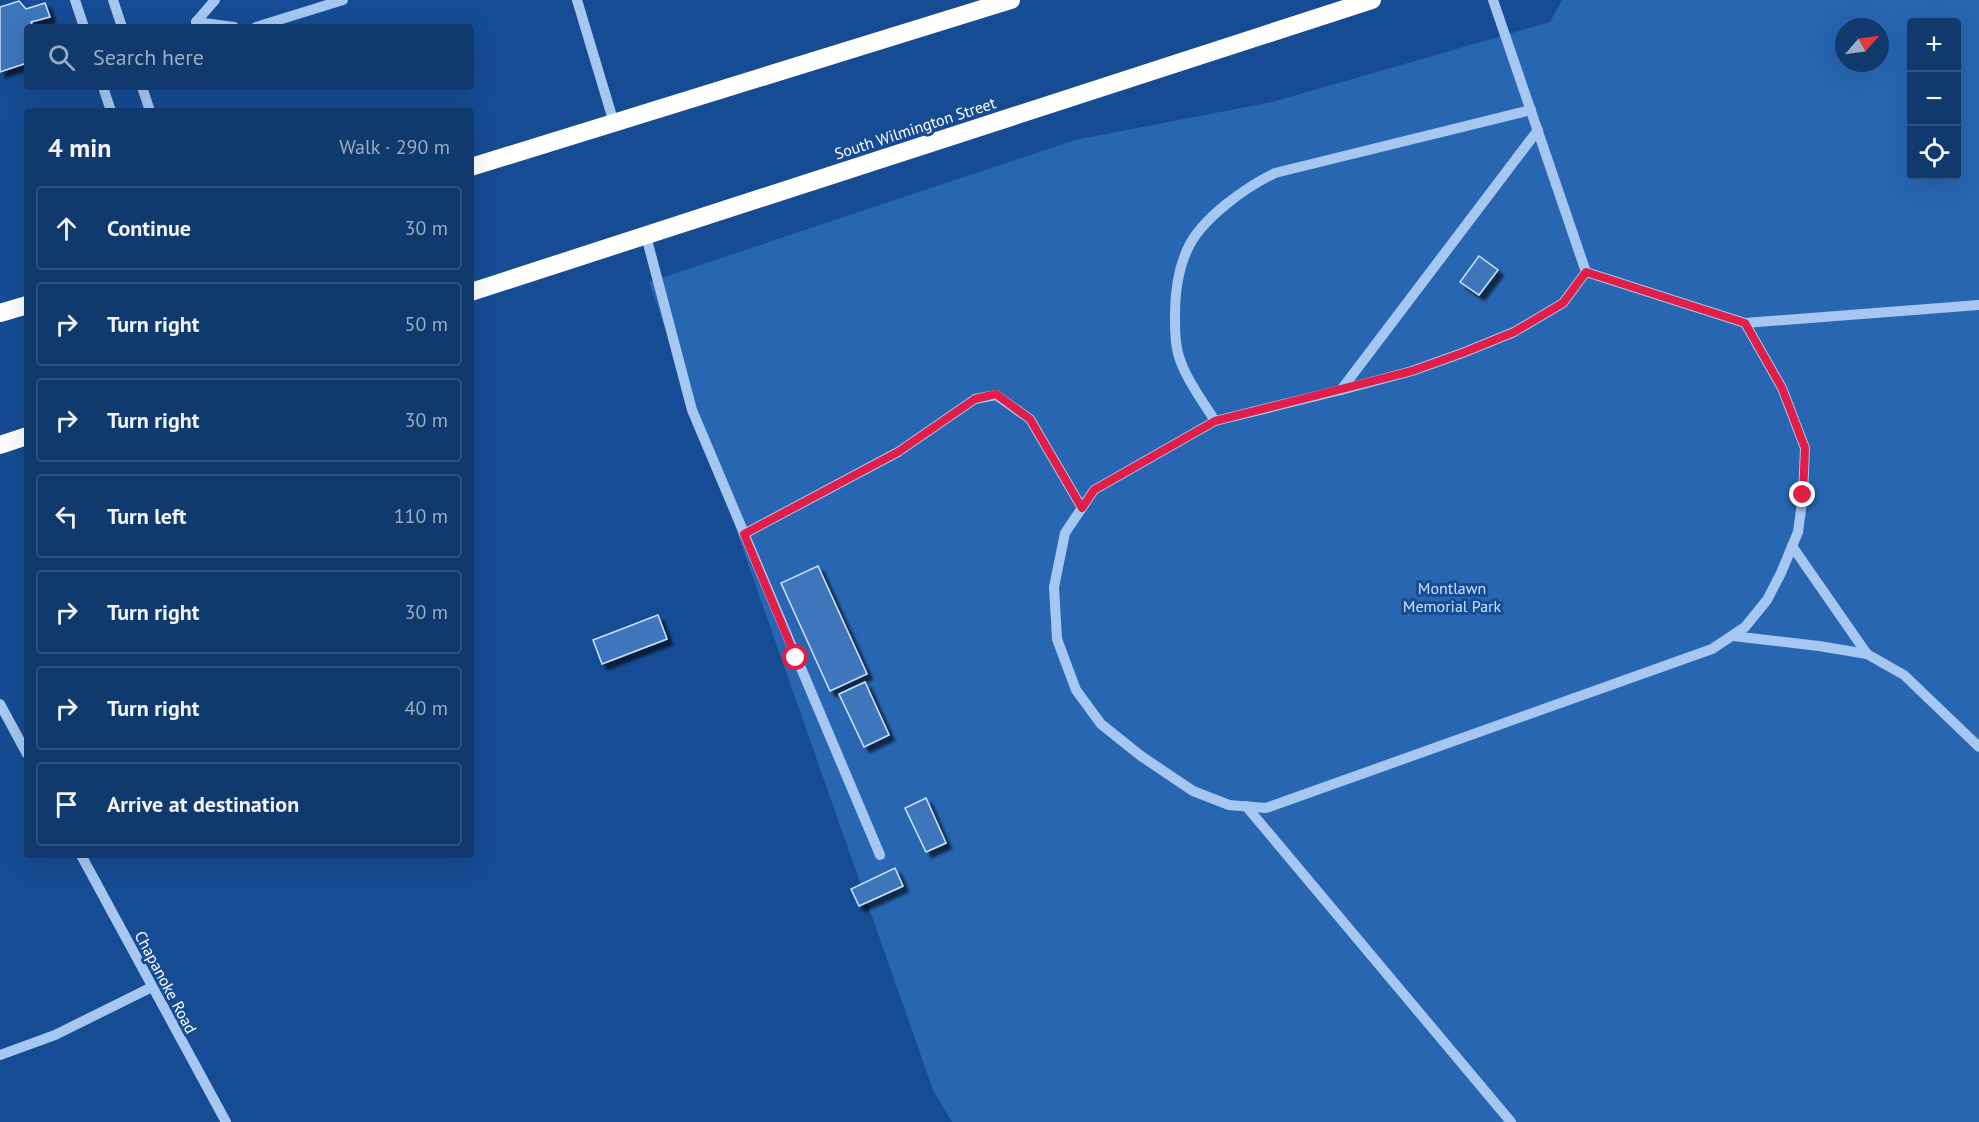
<!DOCTYPE html>
<html lang="en">
<head>
<meta charset="utf-8">
<style>
  :root { --surface:#10396e; --page:#194073; --text:#f1f3f6; --muted:#9cacc2; --line:#305381 }
  body { margin:0; font-family:"PT Sans",sans-serif; background:var(--page); color:var(--text) }
  .controls { position:absolute; right:18px; top:18px; display:grid; overflow:hidden; border-radius:6px; box-shadow:0 6px 24px #0002 }
  .controls button { width:54px; height:54px; display:grid; place-items:center; padding:0; border:0; border-bottom:2px solid var(--line); background:var(--surface); color:var(--text); font:30px sans-serif }
  .compass { position:absolute; left:1835px; top:18px; width:54px; height:54px; border-radius:50%; background:var(--surface); box-shadow:0 6px 24px #0002; rotate:62deg }
  .stop { position:absolute; width:18px; height:18px; margin:-14px; border:4px solid #e11d48; border-radius:50%; background:#fff }
  .stop.end { background:#e11d48; border-color:#fff; box-shadow:0 2px 6px #0008 }
  .list { margin:0; padding:0; list-style:none }
  h2 { display:flex; justify-content:space-between; align-items:center; height:78px; margin:0; padding:0 24px; font-size:26px }
  h2 small { font-size:20px; font-weight:400; color:var(--muted) }
  .list li { display:grid; grid-template-columns:39px 1fr auto; gap:18px; align-items:center; box-sizing:border-box; height:84px; margin:0 12px 12px; padding:0 12px; border:2px solid var(--line); border-radius:6px }
  .list b { display:block; font-size:22px; white-space:nowrap }
  .list em { font-size:20px; font-style:normal; color:var(--muted) }
  .icon { flex:none; width:33px; height:33px; fill:none; stroke:currentColor; stroke-width:2; stroke-linecap:round; stroke-linejoin:round }
  .map { position:relative; flex:none; width:1979px; height:1122px; overflow:hidden }
  .search { position:absolute; background:var(--surface); box-shadow:0 6px 24px #0002; left:24px; top:24px; width:450px; height:66px; display:flex; align-items:center; gap:15px; box-sizing:border-box; padding:0 21px; border-radius:6px; color:var(--muted); font-size:22px }
  .panel { position:absolute; background:var(--surface); box-shadow:0 6px 24px #0002; left:24px; top:108px; width:450px; height:750px; border-radius:6px }
  .map>svg:first-child { display:block }
  .green { fill:#2866b2; fill-rule:evenodd }
  .building { fill:#3e76bb; stroke:#cce2fc; stroke-width:1.5; filter:url(#shadow) }
  .lines { fill:none; stroke-linecap:round; stroke-linejoin:round }
  .minor { stroke:#a5c7f1; stroke-width:10 }
  .highway { stroke:#fff; stroke-width:18 }
  .route { stroke:#e11d48; stroke-width:8 }
  .labels { text-anchor:middle; dominant-baseline:central; stroke-width:6; stroke-linejoin:round; paint-order:stroke }
  .street-label { font-size:16px; fill:#fff; stroke:#154c93 }
  .park-label { font-size:16px; fill:#cce2fc; stroke:#154c93 }
</style>
</head>
<body>
<div class="map">
<svg width="1979" height="1122" viewBox="0 0 1979 1122">
  <defs>
    <filter id="shadow"><feDropShadow dx="5.5" dy="5.5" stdDeviation="1.5" flood-color="#0009"/></filter>
  </defs>
  <rect width="100%" height="100%" fill="#154c93"/>
  <path class="green" d="M 1562,0 L 1979,0 L 1979,1122 L 952,1122 L 933,1090 L 649,282 L 1075,140 L 1272,102 L 1550,22 ZM 1912,22 L 1956,22 L 1956,176 L 1912,176 ZM 1844,27 L 1880,27 L 1880,63 L 1844,63 Z"/>
  <g class="building">
    <path d="M 19,1 L 26,9 L 45,3 L 50,17 L 31,22 L 33,27 L 27,27 L 27,63 L 0,72 L 0,7 Z"/>
    <path d="M 1479,256 L 1498,270 L 1479,295 L 1460,282 Z"/>
    <path d="M 818,566 L 867,674 L 830,691 L 781,583 Z"/>
    <path d="M 658,615 L 667,639 L 602,664 L 593,640 Z"/>
    <path d="M 865,682 L 889,735 L 864,747 L 839,694 Z"/>
    <path d="M 926,798 L 946,843 L 926,852 L 905,808 Z"/>
    <path d="M 895,868 L 903,886 L 859,906 L 851,889 Z"/>
  </g>
  <g class="lines">
    <g class="minor">
      <path d="M 75,0 L 84,27"/>
      <path d="M 113,0 L 122,27"/>
      <path d="M 577,0 L 614,123"/>
      <path d="M 1493,0 L 1586,272 L 1745,323 L 1979,305"/>
      <path d="M 196,22 L 234,27"/>
      <path d="M 196,22 L 215,0"/>
      <path d="M 256,27 L 343,0"/>
      <path d="M 103,87 L 111,111"/>
      <path d="M 142,87 L 150,111"/>
      <path d="M 1538,130 L 1341,390 L 1215,421 L 1094,490 L 1065,533 L 1054,587 L 1057,639 L 1076,690 L 1101,724 L 1141,756 L 1193,791 L 1229,805 L 1266,808 L 1712,649 L 1745,627 L 1767,600 L 1781,573 L 1798,532 L 1803,495 L 1805,448 L 1782,388 L 1745,323"/>
      <path d="M 646,236 L 692,410 L 880,855"/>
      <path d="M 1341,390 L 1412,371 L 1465,352 L 1514,332 L 1563,303 L 1586,272"/>
      <path d="M 1215,421 C 1204,403 1190,385 1182,365 C 1175,349 1175,333 1175,315 C 1175,292 1178,269 1188,248 C 1202,218 1246,187 1275,173 L 1531,110"/>
      <path d="M 744,534 L 898,452 L 975,399 L 996,395 L 1030,419 L 1082,508"/>
      <path d="M 1792,546 L 1867,654"/>
      <path d="M 1733,636 L 1819,646 L 1867,654 L 1904,675 L 1979,747"/>
      <path d="M 0,704 L 27,754"/>
      <path d="M 1246,806 L 1511,1122"/>
      <path d="M 81,855 L 226,1122"/>
      <path d="M 0,1055 L 55,1035 L 152,987"/>
    </g>
    <g class="highway">
      <path d="M 471,167 L 1011,0"/>
      <path d="M 471,292 L 1372,0"/>
      <path d="M 0,313 L 27,305"/>
      <path d="M 0,445 L 27,436"/>
    </g>
  </g>
  <g class="lines">
    <path class="route" d="M 796,658 L 744,534 L 898,452 L 975,399 L 996,394 L 1030,419 L 1082,508 L 1094,490 L 1215,421 L 1412,371 L 1465,352 L 1514,332 L 1563,303 L 1586,272 L 1745,323 L 1782,388 L 1805,448 L 1803,495"/>
  </g>
  <g class="labels">
    <g class="street-label">
      <text transform="translate(915 128) rotate(-18)">South Wilmington Street</text>
      <text transform="translate(166 982) rotate(62)">Chapanoke Road</text>
    </g>
    <g class="park-label">
      <text x="1452" y="588">Montlawn<tspan x="1452" dy="18">Memorial Park</tspan></text>
    </g>
  </g>
</svg>
<div class="controls">
<button>+</button>
<button>−</button>
<button><svg class="icon" aria-label="locate" viewBox="0 0 24 24"><circle cx="12" cy="12" r="6"/><path d="M12 2v4M12 18v4M2 12h4M18 12h4"/></svg></button>
</div>
<svg class="compass" viewBox="-18 -18 36 36"><path d="M0-13l5 13h-10z" fill="#e53935"/><path d="M0 13l5-13h-10z" fill="#9cacc2"/></svg>
<div class="stop" style="left:796px;top:658px"></div>
<div class="stop end" style="left:1803px;top:495px"></div>
<div class="search"><svg class="icon" aria-label="search" viewBox="0 0 24 24"><circle cx="10" cy="10" r="6"/><path d="M15 15l6 6"/></svg>Search here</div>
<section class="panel">
<h2>4 min<small>Walk · 290 m</small></h2>
<ul class="list">
<li><svg class="icon" aria-label="ahead" viewBox="0 0 24 24"><path d="M12 20V5M6 11l6-6 6 6"/></svg><div><b>Continue</b></div><em>30 m</em></li>
<li><svg class="icon" aria-label="right" viewBox="0 0 24 24"><path d="M7 20v-9h11M14 6l5 5-5 5"/></svg><div><b>Turn right</b></div><em>50 m</em></li>
<li><svg class="icon" aria-label="right" viewBox="0 0 24 24"><path d="M7 20v-9h11M14 6l5 5-5 5"/></svg><div><b>Turn right</b></div><em>30 m</em></li>
<li><svg class="icon" aria-label="left" viewBox="0 0 24 24"><path d="M17 20v-9H6M10 6l-5 5 5 5"/></svg><div><b>Turn left</b></div><em>110 m</em></li>
<li><svg class="icon" aria-label="right" viewBox="0 0 24 24"><path d="M7 20v-9h11M14 6l5 5-5 5"/></svg><div><b>Turn right</b></div><em>30 m</em></li>
<li><svg class="icon" aria-label="right" viewBox="0 0 24 24"><path d="M7 20v-9h11M14 6l5 5-5 5"/></svg><div><b>Turn right</b></div><em>40 m</em></li>
<li><svg class="icon" aria-label="arrive" viewBox="0 0 24 24"><path d="M6 21V4h12l-3 4 3 4H6"/></svg><div><b>Arrive at destination</b></div></li>
</ul>
</section>
</div>
</body>
</html>
